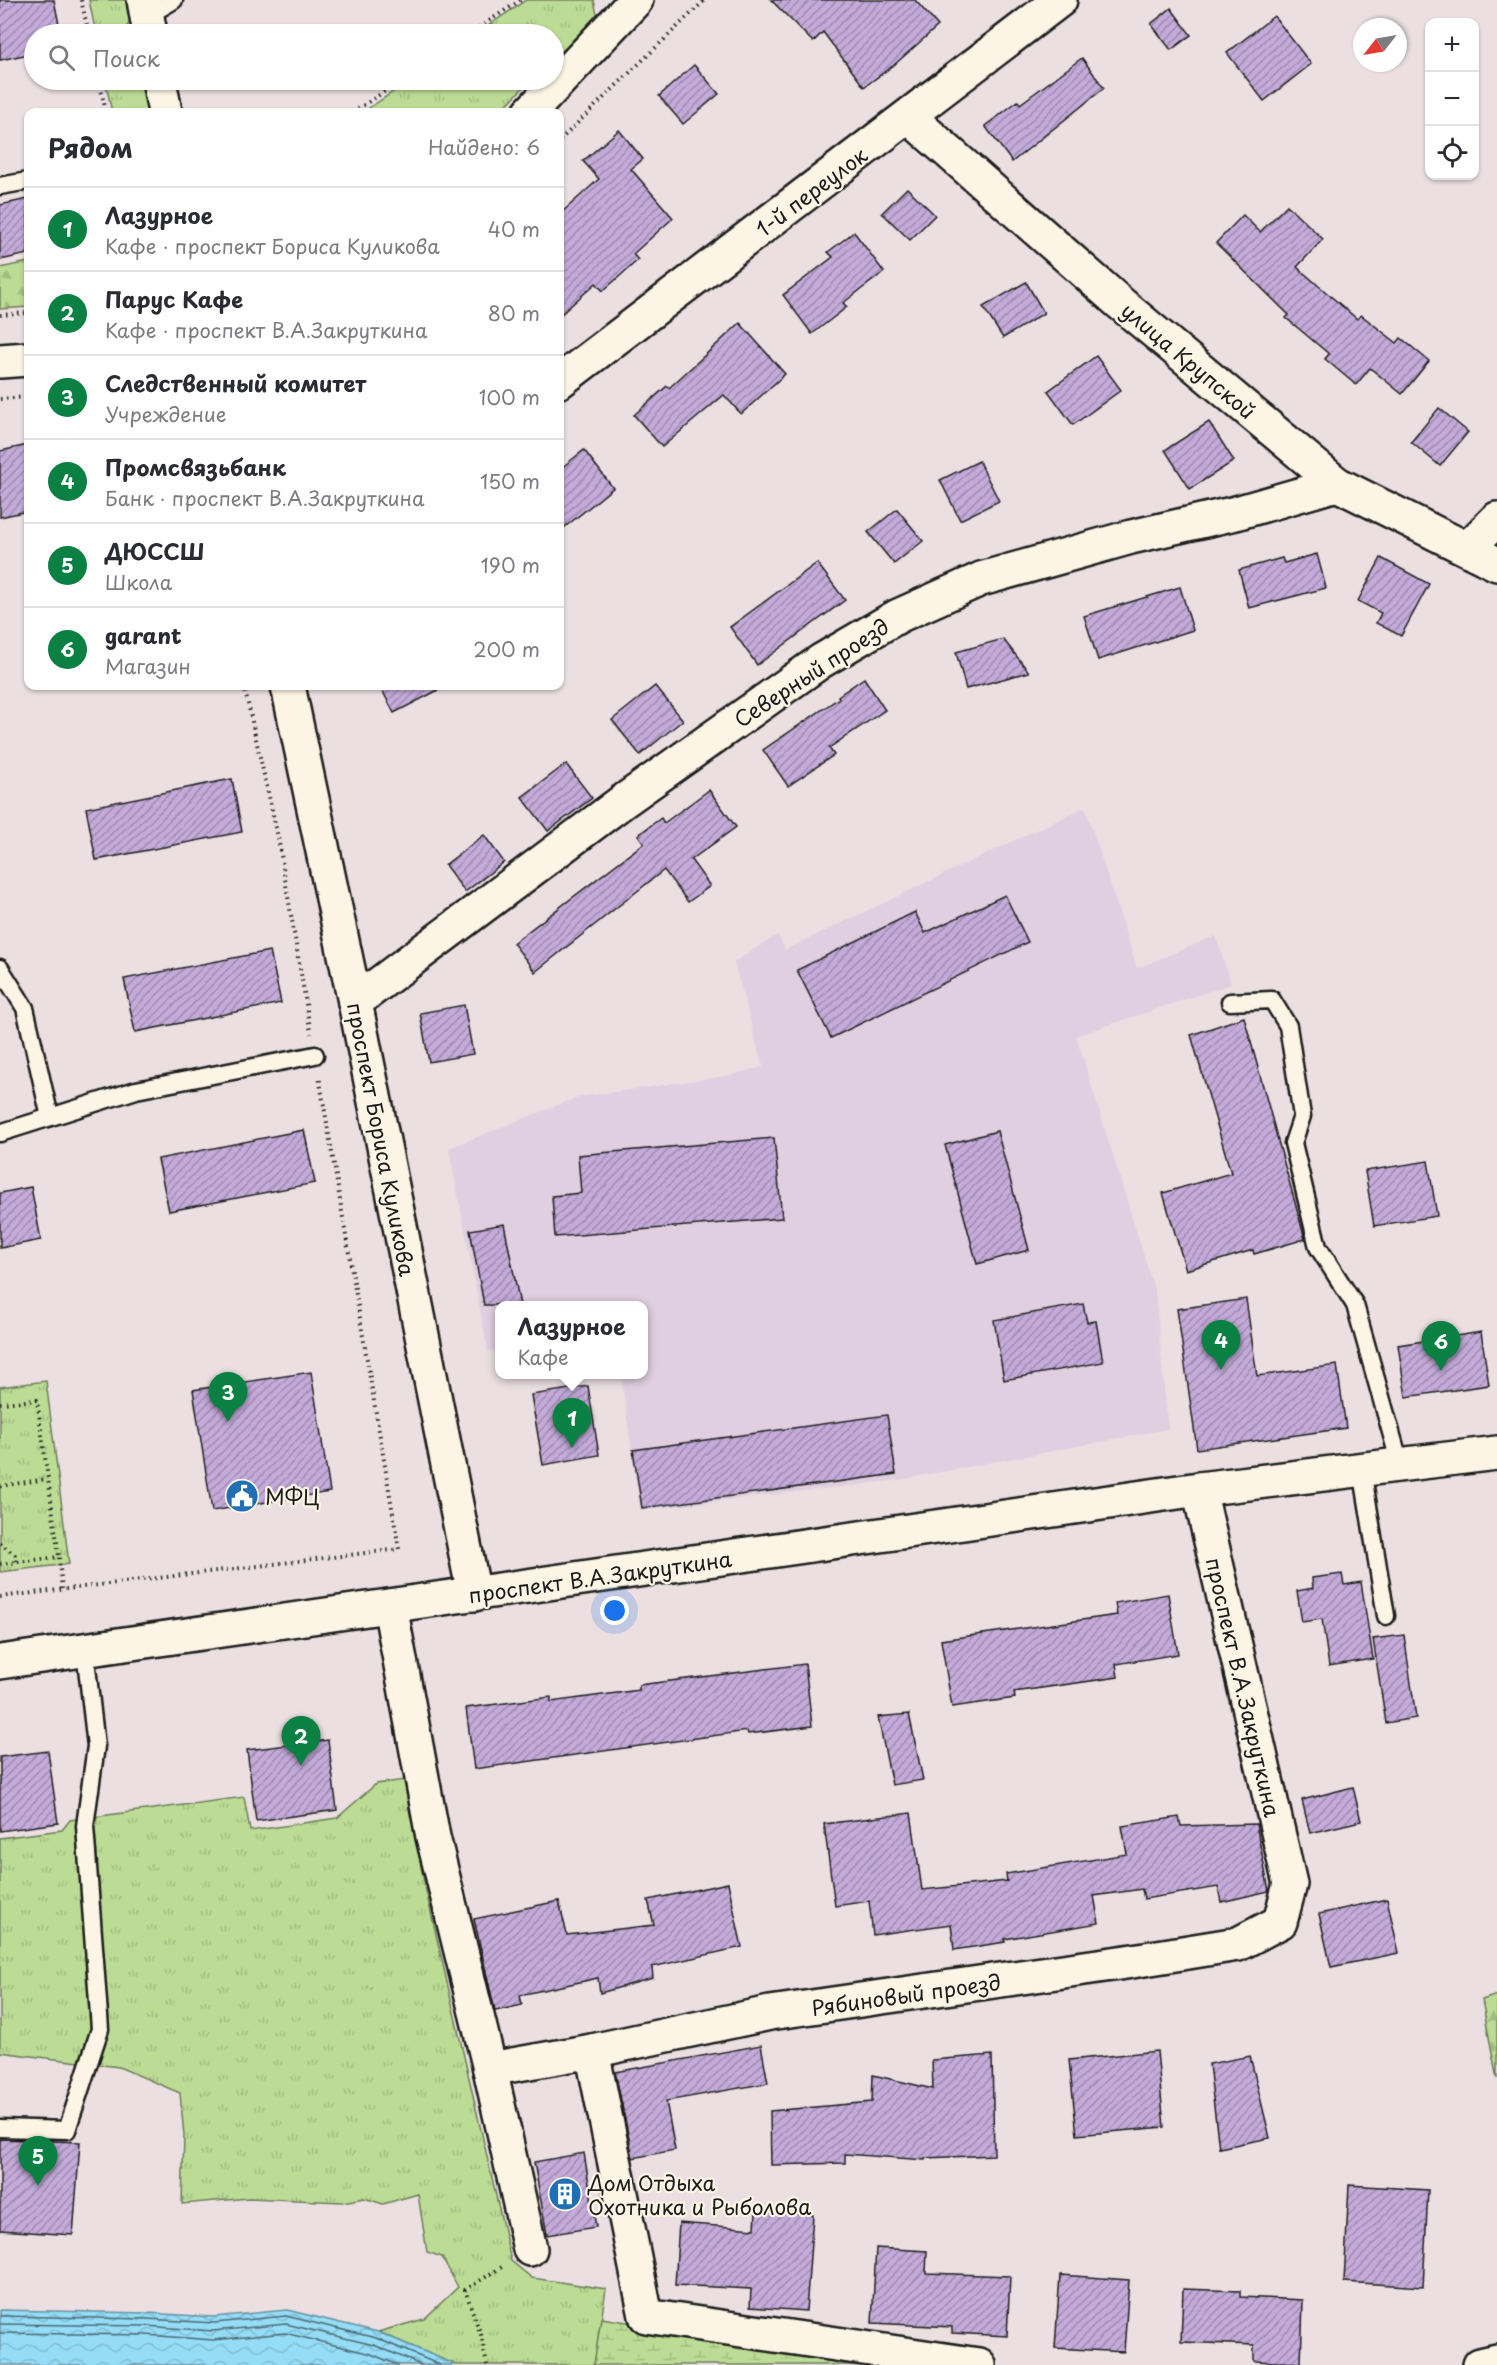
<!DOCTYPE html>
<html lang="ru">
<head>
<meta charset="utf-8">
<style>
  :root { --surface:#fff; --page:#f2f2f3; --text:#2b2b33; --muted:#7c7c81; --line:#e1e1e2; --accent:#0b8043 }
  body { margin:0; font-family:"Playpen Sans",sans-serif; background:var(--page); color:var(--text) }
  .controls { position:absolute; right:18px; top:18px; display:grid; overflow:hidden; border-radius:12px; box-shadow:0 2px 4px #0004 }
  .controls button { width:54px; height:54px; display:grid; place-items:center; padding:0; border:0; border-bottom:2px solid var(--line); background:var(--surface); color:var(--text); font:30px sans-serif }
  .compass { position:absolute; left:1353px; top:18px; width:54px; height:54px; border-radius:50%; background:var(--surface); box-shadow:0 2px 4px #0004; rotate:239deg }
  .you { position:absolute; left:615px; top:1611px; width:21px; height:21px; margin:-15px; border:4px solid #fff; border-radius:50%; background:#1a73e8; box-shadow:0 0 0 9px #1a73e833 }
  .badge { display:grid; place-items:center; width:39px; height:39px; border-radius:50%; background:var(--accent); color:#fff; font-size:20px; font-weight:700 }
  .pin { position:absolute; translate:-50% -50px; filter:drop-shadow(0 2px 3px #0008) }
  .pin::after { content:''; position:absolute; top:32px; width:21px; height:18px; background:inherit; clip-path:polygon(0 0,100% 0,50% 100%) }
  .popup { position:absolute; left:495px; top:1301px; width:153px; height:78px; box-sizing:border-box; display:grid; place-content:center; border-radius:12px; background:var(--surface); filter:drop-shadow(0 2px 4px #0005); font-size:20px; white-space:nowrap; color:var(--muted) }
  .popup b { font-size:22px; color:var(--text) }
  .popup::after { content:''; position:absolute; left:50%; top:100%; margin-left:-12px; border:12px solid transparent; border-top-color:var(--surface) }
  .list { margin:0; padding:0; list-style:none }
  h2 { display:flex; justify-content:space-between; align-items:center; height:78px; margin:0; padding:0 24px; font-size:26px }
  h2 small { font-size:20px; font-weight:400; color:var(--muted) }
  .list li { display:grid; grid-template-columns:39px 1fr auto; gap:18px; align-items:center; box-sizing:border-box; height:84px; padding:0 24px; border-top:2px solid var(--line) }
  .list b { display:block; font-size:22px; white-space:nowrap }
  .list p { margin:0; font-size:20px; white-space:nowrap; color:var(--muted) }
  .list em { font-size:20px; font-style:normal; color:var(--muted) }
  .icon { flex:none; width:33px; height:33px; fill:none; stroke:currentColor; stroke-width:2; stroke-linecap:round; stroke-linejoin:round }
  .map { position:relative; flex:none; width:1497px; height:2365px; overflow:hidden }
  .search { position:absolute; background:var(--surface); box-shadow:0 2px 4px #0004; left:24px; top:24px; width:540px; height:66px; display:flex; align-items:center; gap:15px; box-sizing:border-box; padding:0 21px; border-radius:33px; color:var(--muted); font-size:22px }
  .panel { position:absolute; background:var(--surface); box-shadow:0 2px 4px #0004; left:24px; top:108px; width:540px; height:582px; border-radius:12px }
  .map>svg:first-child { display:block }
  .built { fill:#dfcfe0 }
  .grass { fill:url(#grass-tufts); stroke:#6c7c58; stroke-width:1.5 }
  .forest { fill:url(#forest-firs); stroke:#6c7c58; stroke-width:1.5 }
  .wetland { fill:url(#wetland-marsh); stroke:#6c7c58; stroke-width:1.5 }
  .water { fill:url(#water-waves); stroke:#65909f; stroke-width:1.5 }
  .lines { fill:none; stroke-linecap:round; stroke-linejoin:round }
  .shore { stroke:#4c6974; stroke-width:1.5 }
  .building { fill:url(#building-hatch); stroke:#1c1c1c; stroke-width:1.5 }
  .lane-casing { stroke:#1c1c1c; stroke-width:21 }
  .street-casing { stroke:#1c1c1c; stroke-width:38 }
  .path { stroke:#1c1c1c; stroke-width:4; stroke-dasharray:1.5 4.5; stroke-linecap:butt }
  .lane { stroke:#fcf5e5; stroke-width:16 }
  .street { stroke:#fcf5e5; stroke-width:33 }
  .labels { text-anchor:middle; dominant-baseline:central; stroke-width:4.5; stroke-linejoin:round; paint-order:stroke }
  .street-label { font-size:21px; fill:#1c1c1c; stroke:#fcf5e5 }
  .poi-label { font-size:21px; fill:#1c1c1c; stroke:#fcf5e5; text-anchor:start }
</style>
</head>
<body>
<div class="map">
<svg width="1497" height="2365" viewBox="0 0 1497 2365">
  <defs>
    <pattern id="grass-tufts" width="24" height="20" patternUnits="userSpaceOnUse" patternTransform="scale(1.5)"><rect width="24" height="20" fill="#bcdc95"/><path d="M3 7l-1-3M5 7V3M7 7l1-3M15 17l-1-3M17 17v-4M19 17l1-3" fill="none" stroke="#a1bc80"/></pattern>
    <pattern id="forest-firs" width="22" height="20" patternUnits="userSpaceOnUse" patternTransform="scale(1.5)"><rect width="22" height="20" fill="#bcdc95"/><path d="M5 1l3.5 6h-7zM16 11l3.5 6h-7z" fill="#a1bc80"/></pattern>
    <pattern id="wetland-marsh" width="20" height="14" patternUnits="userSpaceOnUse" patternTransform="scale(1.5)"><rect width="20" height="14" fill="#bcdc95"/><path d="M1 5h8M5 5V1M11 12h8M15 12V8" fill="none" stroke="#a1bc80"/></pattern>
    <pattern id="water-waves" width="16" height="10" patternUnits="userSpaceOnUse" patternTransform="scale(1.5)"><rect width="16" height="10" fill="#95ddf7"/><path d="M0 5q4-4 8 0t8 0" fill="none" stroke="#80bdd3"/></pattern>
    <pattern id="building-hatch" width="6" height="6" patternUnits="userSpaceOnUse" patternTransform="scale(1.5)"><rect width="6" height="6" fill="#c4abda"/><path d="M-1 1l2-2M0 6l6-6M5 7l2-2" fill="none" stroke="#9e8ab0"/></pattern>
  </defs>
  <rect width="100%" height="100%" fill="#ebdfe2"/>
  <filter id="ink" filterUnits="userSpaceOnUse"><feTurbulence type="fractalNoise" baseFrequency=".0167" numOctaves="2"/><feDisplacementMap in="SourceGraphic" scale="12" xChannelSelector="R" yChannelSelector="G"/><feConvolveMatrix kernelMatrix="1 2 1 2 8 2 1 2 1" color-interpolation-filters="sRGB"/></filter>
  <g filter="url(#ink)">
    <path class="built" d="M 1085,807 L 1137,968 L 1216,936 L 1231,984 L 1076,1036 L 1155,1292 L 1168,1429 L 899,1480 L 640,1510 L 621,1375 L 644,1374 L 644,1306 L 500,1306 L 500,1349 L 488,1351 L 449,1148 L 579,1097 L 726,1076 L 763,1067 L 734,962 L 778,935 L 785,950 Z"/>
    <g class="grass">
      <path d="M 89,0 L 127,0 L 131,21 L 124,30 L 96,34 Z"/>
      <path d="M 526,0 L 594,0 L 597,15 L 593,24 L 554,58 L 554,34 L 476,34 Z"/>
      <path d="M 105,80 L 142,80 L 148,112 L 112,112 Z"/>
      <path d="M 411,80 L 530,80 L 500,112 L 363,112 Z"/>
      <path d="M 46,1381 L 69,1564 L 0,1572 L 0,1387 Z"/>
      <path d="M 405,1780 L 424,1882 L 511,2261 L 532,2278 L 606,2289 L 594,2365 L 456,2365 L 378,2332 L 424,2319 L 458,2287 L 442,2257 L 427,2252 L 418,2194 L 383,2204 L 364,2198 L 343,2202 L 249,2198 L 182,2204 L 184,2135 L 180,2093 L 119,2067 L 0,2052 L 0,1838 L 62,1830 L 70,1820 L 244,1797 L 250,1831 L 337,1818 L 376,1784 Z"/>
    </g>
    <g class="forest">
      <path d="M 28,262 L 28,307 L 0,309 L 0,268 Z"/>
      <path d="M 1497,1995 L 1497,2079 L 1482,2000 Z"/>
    </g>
    <path class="wetland" d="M 601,2318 L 908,2365 L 594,2365 Z"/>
    <path class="water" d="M 0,2310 L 147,2313 L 214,2317 L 287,2310 L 378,2332 L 456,2365 L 0,2365 Z"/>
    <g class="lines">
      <g class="shore">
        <path d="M 0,2316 L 147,2319 L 214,2323 L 286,2316 L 376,2338 L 440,2365"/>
        <path d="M 0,2324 L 146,2326 L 213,2331 L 286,2324 L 374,2345 L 421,2365"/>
        <path d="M 0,2333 L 146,2335 L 213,2340 L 285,2333 L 371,2354 L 398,2365"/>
      </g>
    </g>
    <g class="building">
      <path d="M 0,0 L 54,0 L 61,34 L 34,34 L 34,53 L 0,60 Z"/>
      <path d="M 771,0 L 915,0 L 938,26 L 894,65 L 864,87 L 823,32 L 813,42 Z"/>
      <path d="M 1171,8 L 1191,35 L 1171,50 L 1151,24 Z"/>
      <path d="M 1274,16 L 1311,64 L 1264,101 L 1227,53 Z"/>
      <path d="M 1082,58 L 1104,88 L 1012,162 L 985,126 L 1018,101 L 1020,104 Z"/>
      <path d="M 694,65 L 719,94 L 683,124 L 659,96 Z"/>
      <path d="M 619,130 L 643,159 L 631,169 L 673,218 L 633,254 L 638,260 L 603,291 L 596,283 L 560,315 L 560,214 L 599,179 L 583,161 Z"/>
      <path d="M 907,188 L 935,215 L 910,240 L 882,213 Z"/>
      <path d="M 28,199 L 28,254 L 0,260 L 0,205 Z"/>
      <path d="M 1287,205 L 1323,239 L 1297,267 L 1357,319 L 1361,315 L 1397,343 L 1401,338 L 1429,361 L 1402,394 L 1370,368 L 1356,385 L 1325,359 L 1329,354 L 1286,318 L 1289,315 L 1216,243 L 1243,215 L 1260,232 Z"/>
      <path d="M 854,232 L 884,272 L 843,303 L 847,307 L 812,334 L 783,295 L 833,257 L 828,252 Z"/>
      <path d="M 1026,282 L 1044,313 L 1003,338 L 983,307 Z"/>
      <path d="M 740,323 L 785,374 L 741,414 L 724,395 L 662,447 L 634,415 L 667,386 L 669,388 Z"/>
      <path d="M 1096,356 L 1121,390 L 1073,425 L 1048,391 Z"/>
      <path d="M 1439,408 L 1468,432 L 1440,466 L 1411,442 Z"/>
      <path d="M 1209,422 L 1234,461 L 1190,489 L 1165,450 Z"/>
      <path d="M 28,445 L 28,511 L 0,517 L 0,451 Z"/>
      <path d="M 584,450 L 613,488 L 560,531 L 560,469 Z"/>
      <path d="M 979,461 L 999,501 L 960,520 L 940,480 Z"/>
      <path d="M 897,509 L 923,541 L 894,564 L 868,532 Z"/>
      <path d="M 1317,554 L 1326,588 L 1249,608 L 1239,570 L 1282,558 L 1284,563 Z"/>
      <path d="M 1381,558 L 1429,584 L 1401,636 L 1376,623 L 1381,613 L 1358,601 Z"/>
      <path d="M 817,563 L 845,600 L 757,665 L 730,627 Z"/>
      <path d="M 1180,587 L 1193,630 L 1098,660 L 1084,616 Z"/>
      <path d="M 1003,639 L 1029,672 L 966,689 L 956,652 Z"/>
      <path d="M 864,678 L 885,710 L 829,748 L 834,755 L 788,786 L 763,750 L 839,698 L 838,696 Z"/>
      <path d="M 380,686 L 446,686 L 394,713 Z"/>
      <path d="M 655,686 L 683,720 L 640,755 L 612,720 Z"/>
      <path d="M 566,764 L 592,798 L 548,831 L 522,797 Z"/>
      <path d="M 232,779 L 242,832 L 96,860 L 86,808 Z"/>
      <path d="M 709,790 L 736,827 L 691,860 L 710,886 L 688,902 L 664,870 L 535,972 L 513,943 L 644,843 L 638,835 L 661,818 L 664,823 Z"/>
      <path d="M 484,835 L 504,862 L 465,892 L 445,865 Z"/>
      <path d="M 1005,895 L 1028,942 L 831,1038 L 797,970 L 915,912 L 925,933 Z"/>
      <path d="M 270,951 L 281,1003 L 135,1032 L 124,979 Z"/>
      <path d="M 464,1005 L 473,1054 L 429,1062 L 420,1013 Z"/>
      <path d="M 1244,1017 L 1305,1239 L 1254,1254 L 1253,1250 L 1186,1270 L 1163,1193 L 1231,1173 L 1191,1035 Z"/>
      <path d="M 304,1130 L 315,1183 L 169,1211 L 158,1159 Z"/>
      <path d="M 997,1131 L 1029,1250 L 977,1264 L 945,1145 Z"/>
      <path d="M 774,1138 L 782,1218 L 555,1237 L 552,1196 L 581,1193 L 578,1155 Z"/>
      <path d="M 1428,1161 L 1437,1216 L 1374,1226 L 1365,1171 Z"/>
      <path d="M 31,1187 L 41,1240 L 0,1248 L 0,1193 Z"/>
      <path d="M 504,1224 L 520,1305 L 484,1305 L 470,1230 Z"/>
      <path d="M 1246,1299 L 1257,1376 L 1337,1365 L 1346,1428 L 1197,1449 L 1177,1309 Z"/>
      <path d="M 1083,1304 L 1087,1322 L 1096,1321 L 1103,1362 L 1004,1380 L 994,1320 Z"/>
      <path d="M 1481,1332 L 1489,1385 L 1406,1397 L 1398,1345 Z"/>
      <path d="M 311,1372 L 330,1492 L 212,1511 L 193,1390 Z"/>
      <path d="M 588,1386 L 599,1455 L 543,1465 L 531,1395 Z"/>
      <path d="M 887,1415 L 896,1474 L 642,1508 L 633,1450 Z"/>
      <path d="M 1342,1574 L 1344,1585 L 1361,1582 L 1373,1659 L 1329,1666 L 1322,1619 L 1302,1622 L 1297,1591 L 1313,1588 L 1312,1578 Z"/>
      <path d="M 1168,1594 L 1178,1654 L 1116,1664 L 1118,1677 L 1014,1692 L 1015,1698 L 952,1707 L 941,1640 L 1117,1615 L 1115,1603 Z"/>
      <path d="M 1404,1635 L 1416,1718 L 1386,1723 L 1373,1639 Z"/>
      <path d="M 805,1664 L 812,1726 L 748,1734 L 747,1731 L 474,1769 L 466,1708 L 551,1697 L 551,1702 L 639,1690 L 639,1685 Z"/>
      <path d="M 909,1714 L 923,1780 L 892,1785 L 878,1717 Z"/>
      <path d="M 328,1740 L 337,1810 L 256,1821 L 247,1750 Z"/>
      <path d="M 48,1751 L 58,1823 L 0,1831 L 0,1757 Z"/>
      <path d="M 1353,1787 L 1361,1821 L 1310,1833 L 1302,1800 Z"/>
      <path d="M 911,1813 L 922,1890 L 1007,1881 L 1006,1874 L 1127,1854 L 1122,1826 L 1179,1817 L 1181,1826 L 1256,1824 L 1269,1891 L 1221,1902 L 1218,1887 L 1144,1899 L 1142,1889 L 1094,1896 L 1099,1923 L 1005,1939 L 1005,1942 L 954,1950 L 951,1924 L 873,1935 L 869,1901 L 835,1906 L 824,1824 Z"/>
      <path d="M 728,1883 L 742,1947 L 652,1967 L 653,1978 L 600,1993 L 598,1978 L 520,1995 L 522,2005 L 495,2011 L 474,1919 L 559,1901 L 567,1935 L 654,1925 L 648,1900 Z"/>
      <path d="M 1387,1899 L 1399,1953 L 1331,1967 L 1319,1914 Z"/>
      <path d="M 761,2045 L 768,2083 L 666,2101 L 675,2150 L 633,2158 L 615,2072 Z"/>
      <path d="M 1157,2051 L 1164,2127 L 1077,2135 L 1069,2060 Z"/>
      <path d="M 992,2055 L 994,2155 L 925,2158 L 925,2160 L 845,2154 L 845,2163 L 771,2165 L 770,2111 L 872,2102 L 873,2075 L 933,2089 L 932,2060 Z"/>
      <path d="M 1250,2056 L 1270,2138 L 1219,2148 L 1209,2064 Z"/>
      <path d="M 0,2139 L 80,2142 L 73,2235 L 0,2230 Z"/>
      <path d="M 584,2153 L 596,2227 L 547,2235 L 534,2162 Z"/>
      <path d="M 1349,2185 L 1428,2190 L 1423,2287 L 1344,2282 Z"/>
      <path d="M 756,2211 L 813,2215 L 806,2311 L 750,2307 L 751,2289 L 675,2285 L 679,2223 L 755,2229 Z"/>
      <path d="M 876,2248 L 927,2251 L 926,2273 L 1010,2276 L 1007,2336 L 952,2333 L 952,2327 L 872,2323 Z"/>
      <path d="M 1060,2275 L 1129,2280 L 1124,2352 L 1055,2348 Z"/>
      <path d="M 1183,2289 L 1240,2291 L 1240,2297 L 1303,2300 L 1301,2363 L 1254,2361 L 1254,2345 L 1181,2342 Z"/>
    </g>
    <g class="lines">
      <g class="lane-casing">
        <g id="lane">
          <path d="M 147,16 L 174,0"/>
          <path d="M 0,186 L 28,181"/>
          <path d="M 0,968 L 25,1008 L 50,1117"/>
          <path d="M 1230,1002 L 1272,1000 L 1288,1026 L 1302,1116 L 1293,1143 L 1318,1247 L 1355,1305 L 1400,1464"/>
          <path d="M 0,1133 L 136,1090 L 315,1055"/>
          <path d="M 1362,1469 L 1386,1616"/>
          <path d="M 0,2128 L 67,2130 L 100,2029 L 85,1826 L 96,1746 L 85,1650"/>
        </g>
      </g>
      <g class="street-casing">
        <g id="street">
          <path d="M 144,0 L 150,34"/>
          <path d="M 159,80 L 165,112"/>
          <path d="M 530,112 L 636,0"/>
          <path d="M 909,117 L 1120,303 L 1337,484 L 1497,564"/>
          <path d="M 0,361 L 28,359"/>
          <path d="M 560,381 L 1060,0"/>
          <path d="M 1468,548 L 1497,519"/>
          <path d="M 288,686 L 355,1002 L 474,1594"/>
          <path d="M 355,1002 L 622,802 L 821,661 L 898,616 L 981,579 L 1131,537 L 1236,513 L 1337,484"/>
          <path d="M 390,1606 L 433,1837 L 490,2069 L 530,2249"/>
          <path d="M 0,1662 L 1199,1489 L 1497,1453"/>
          <path d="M 592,2051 L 646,2316 L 979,2365"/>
          <path d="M 490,2069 L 592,2051 L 770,2013 L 1126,1962 L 1238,1944 L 1280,1922 L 1290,1884 L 1199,1489"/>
          <path d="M 1480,2365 L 1497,2361"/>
        </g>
      </g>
      <g class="path">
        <path d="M 81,0 L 89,34"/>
        <path d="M 469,34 L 521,0"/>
        <path d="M 99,80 L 106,112"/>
        <path d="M 353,112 L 402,80"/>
        <path d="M 560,140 L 705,0"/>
        <path d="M 0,315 L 28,313"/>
        <path d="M 0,399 L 28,397"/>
        <path d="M 244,686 L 278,837 L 311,1034"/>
        <path d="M 0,1403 L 37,1400 L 59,1557"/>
        <path d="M 0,1486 L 47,1479"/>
        <path d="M 0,1543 L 15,1555 L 16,1562"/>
        <path d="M 0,1564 L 59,1557 L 62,1590"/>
        <path d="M 0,1597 L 399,1549 L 319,1076"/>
        <path d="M 487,2365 L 481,2335 L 465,2290 L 505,2265"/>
      </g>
      <use href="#lane" class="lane"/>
      <use href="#street" class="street"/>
    </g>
  </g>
  <defs>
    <g id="civic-disc" transform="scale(1.725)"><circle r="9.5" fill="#1f6fb2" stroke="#fcf5e5"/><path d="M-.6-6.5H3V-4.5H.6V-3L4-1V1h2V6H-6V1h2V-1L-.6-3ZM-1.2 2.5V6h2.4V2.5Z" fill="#fff"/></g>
    <g id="building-disc" transform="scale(1.725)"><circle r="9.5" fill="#1f6fb2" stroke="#fcf5e5"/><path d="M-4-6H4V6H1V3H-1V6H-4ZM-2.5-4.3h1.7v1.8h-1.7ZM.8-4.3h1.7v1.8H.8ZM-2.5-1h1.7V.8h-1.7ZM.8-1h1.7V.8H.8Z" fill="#fff"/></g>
  </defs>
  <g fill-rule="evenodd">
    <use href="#civic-disc" x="242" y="1496"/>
    <use href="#building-disc" x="565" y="2194"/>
  </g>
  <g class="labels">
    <g class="street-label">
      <text transform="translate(811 191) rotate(-37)">1-й переулок</text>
      <text transform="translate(1189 360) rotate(40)">улица Крупской</text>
      <text transform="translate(811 672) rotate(-33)">Северный проезд</text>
      <text transform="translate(382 1139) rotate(79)">проспект Бориса Куликова</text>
      <text transform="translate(600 1576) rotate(-8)">проспект В.А.Закруткина</text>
      <text transform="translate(1244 1687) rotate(77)">проспект В.А.Закруткина</text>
      <text transform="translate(906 1994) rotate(-8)">Рябиновый проезд</text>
    </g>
    <g class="poi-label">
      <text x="265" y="1496">МФЦ</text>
      <text x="588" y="2182">Дом Отдыха<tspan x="588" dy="24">Охотника и Рыболова</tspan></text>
    </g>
  </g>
</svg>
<div class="controls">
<button>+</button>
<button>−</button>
<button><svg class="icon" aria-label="locate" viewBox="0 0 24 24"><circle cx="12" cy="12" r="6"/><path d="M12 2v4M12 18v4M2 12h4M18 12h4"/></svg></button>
</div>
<svg class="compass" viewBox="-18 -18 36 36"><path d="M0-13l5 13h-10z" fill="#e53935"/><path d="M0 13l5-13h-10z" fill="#7c7c81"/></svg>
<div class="you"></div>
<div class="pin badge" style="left:572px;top:1448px">1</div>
<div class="popup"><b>Лазурное</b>Кафе</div>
<div class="pin badge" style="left:301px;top:1766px">2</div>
<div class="pin badge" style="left:228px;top:1422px">3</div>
<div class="pin badge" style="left:1221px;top:1370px">4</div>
<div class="pin badge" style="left:38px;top:2186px">5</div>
<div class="pin badge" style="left:1441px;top:1371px">6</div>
<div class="search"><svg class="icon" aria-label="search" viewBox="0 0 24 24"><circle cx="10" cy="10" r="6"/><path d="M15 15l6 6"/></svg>Поиск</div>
<section class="panel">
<h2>Рядом<small>Найдено: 6</small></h2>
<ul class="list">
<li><span class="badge">1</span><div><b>Лазурное</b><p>Кафе · проспект Бориса Куликова</p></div><em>40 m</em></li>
<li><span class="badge">2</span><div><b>Парус Кафе</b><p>Кафе · проспект В.А.Закруткина</p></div><em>80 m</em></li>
<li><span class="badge">3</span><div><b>Следственный комитет</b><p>Учреждение</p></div><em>100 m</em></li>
<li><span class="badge">4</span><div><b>Промсвязьбанк</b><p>Банк · проспект В.А.Закруткина</p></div><em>150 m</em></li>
<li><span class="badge">5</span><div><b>ДЮССШ</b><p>Школа</p></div><em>190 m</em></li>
<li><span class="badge">6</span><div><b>garant</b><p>Магазин</p></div><em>200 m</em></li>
</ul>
</section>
</div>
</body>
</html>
